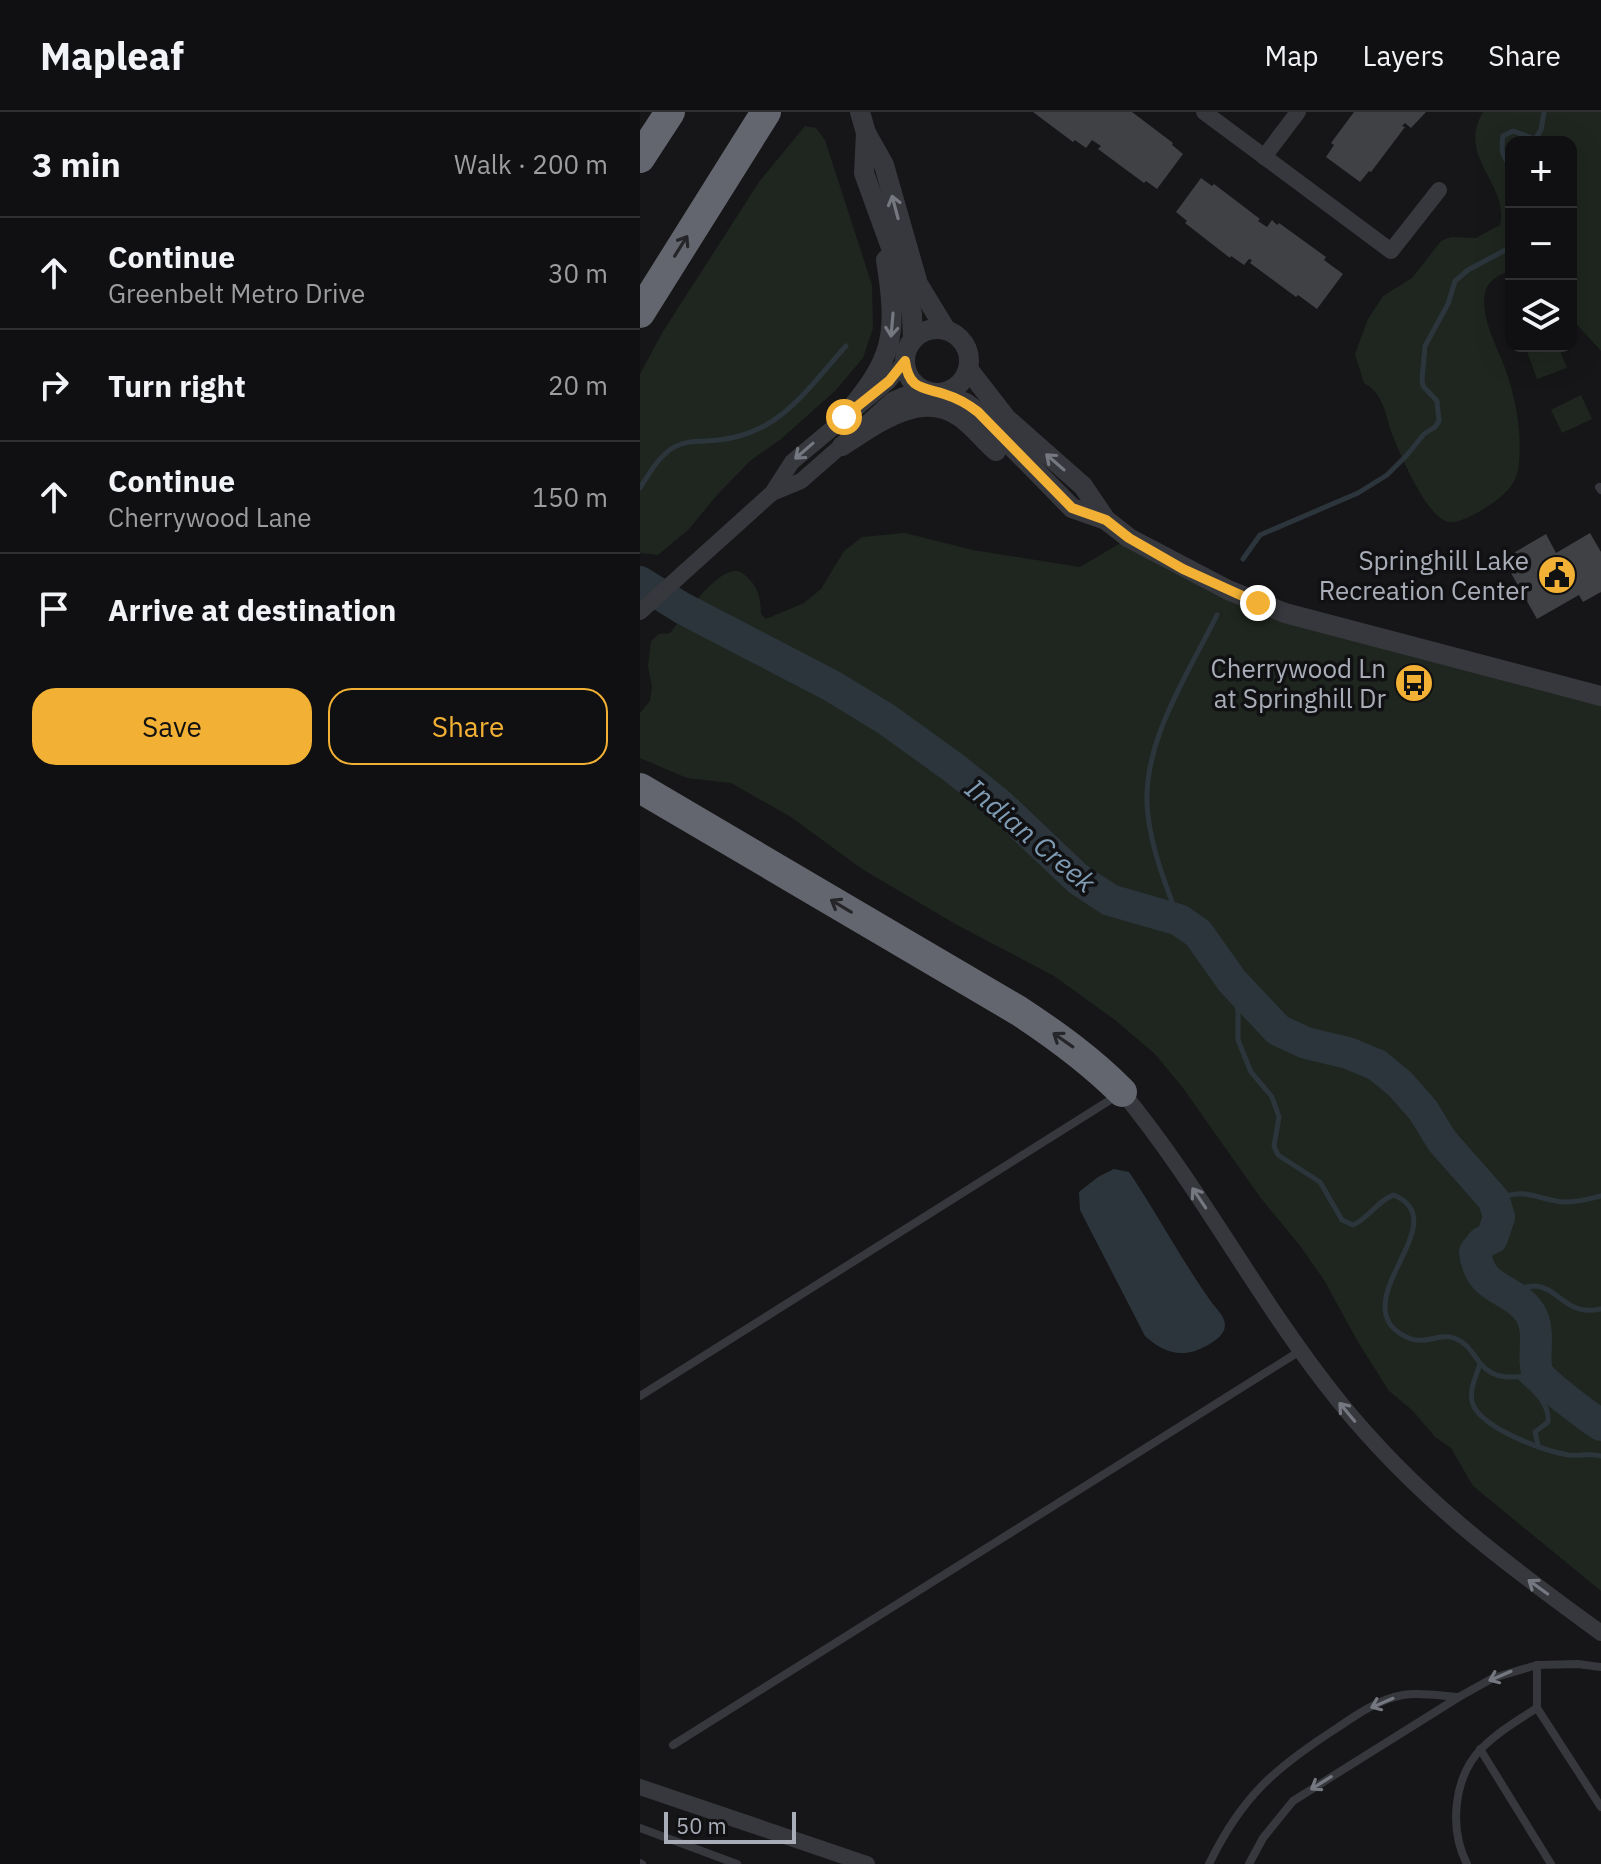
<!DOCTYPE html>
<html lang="en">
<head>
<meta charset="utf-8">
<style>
  :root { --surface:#101012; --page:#19191b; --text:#f1f3f6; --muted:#9c9d9f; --line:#303032; --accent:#f2b134 }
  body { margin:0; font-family:"IBM Plex Sans",sans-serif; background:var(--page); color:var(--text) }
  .controls { position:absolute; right:24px; top:24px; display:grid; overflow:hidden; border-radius:16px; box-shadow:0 8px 32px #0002 }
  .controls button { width:72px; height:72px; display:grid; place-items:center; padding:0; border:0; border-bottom:2px solid var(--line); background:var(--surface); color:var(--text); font:40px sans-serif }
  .scale { position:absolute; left:24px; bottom:20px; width:132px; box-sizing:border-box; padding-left:8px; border:4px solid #a8adb8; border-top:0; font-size:22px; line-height:28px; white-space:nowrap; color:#a8adb8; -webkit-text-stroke:6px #111113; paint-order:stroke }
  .stop { position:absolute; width:24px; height:24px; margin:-18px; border:6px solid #f2b134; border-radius:50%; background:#fff }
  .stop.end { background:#f2b134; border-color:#fff; box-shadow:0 2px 8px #0008 }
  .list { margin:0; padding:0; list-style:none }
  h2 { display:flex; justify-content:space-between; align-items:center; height:104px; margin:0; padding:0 32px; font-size:34px }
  h2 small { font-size:26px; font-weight:400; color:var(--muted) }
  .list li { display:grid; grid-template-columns:52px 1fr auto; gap:24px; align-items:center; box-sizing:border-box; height:112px; padding:0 32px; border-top:2px solid var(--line) }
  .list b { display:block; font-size:30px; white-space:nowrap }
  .list p { margin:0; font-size:26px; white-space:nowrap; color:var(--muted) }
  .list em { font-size:26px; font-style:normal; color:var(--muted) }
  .actions { display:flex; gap:16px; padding:24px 32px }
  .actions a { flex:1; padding:18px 0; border:2px solid var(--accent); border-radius:24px; text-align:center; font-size:28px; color:var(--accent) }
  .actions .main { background:var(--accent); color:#111 }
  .icon { flex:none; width:44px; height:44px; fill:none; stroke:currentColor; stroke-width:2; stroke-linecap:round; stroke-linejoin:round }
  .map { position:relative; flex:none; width:961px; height:1752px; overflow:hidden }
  header { display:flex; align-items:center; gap:48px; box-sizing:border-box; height:112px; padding:0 40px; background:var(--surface); border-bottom:2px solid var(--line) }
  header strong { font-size:38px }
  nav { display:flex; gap:44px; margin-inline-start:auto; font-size:28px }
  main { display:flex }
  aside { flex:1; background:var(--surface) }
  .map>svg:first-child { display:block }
  .green { fill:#1e261f }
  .water { fill:#2c353c }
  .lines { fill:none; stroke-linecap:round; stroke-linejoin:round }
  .stream { stroke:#2c353c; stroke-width:5 }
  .river { stroke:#2c353c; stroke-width:32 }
  .building { fill:#404145 }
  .service { stroke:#37383d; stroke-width:8 }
  .minor { stroke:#37383d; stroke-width:16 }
  .tertiary { stroke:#37383d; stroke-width:20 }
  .motorway { stroke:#63666e; stroke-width:30 }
  .oneway { stroke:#757881 }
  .oneway2 { stroke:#26262a }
  .route { stroke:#f2b134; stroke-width:10 }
  .labels { text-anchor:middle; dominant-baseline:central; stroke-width:7; stroke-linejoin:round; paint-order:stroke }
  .poi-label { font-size:26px; fill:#a8adb8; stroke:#111113; text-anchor:end }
  .water-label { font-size:28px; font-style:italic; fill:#7f9bb3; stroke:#111113 }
</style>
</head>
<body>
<header>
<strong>Mapleaf</strong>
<nav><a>Map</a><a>Layers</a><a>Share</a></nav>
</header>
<main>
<aside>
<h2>3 min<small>Walk · 200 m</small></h2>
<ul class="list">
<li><svg class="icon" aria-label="ahead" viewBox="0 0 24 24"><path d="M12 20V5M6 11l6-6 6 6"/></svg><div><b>Continue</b><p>Greenbelt Metro Drive</p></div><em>30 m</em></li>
<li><svg class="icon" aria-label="right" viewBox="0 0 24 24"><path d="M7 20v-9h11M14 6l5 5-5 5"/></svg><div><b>Turn right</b></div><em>20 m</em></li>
<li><svg class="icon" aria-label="ahead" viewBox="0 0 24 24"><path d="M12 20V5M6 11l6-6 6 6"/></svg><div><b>Continue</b><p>Cherrywood Lane</p></div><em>150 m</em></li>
<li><svg class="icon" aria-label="arrive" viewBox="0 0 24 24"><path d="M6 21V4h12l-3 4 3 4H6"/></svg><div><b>Arrive at destination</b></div></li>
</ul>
<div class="actions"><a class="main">Save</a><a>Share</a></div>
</aside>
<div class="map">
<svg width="961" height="1752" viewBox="0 0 961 1752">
  <rect width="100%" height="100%" fill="#161618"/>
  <g class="green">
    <path d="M 843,0 L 961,0 L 961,239 L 931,206 L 931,30 L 871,30 L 871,158 C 860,163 848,167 845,181 C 840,205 857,234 865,256 C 876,287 882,319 879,351 C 878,369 868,380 854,390 C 844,397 823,411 810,410 C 788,409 760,342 752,322 C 745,302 744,282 724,271 L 715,242 L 728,207 L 743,184 L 772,166 L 801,129 L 811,125 L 836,126 L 860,113 C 869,70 816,46 843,0 Z"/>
    <path d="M 165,14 L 176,16 L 185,28 L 232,173 L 233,216 L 223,246 L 195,279 L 141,327 L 110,349 L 77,383 L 49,417 L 18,443 L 0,441 L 0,262 L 22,221 L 119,70 Z"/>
    <path d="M 885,234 L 918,234 L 927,256 L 897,267 Z"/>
    <path d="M 941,283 L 952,307 L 922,321 L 911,298 Z"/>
    <path d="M 265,421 L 333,438 L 440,455 L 489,426 L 588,478 L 961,584 L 961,1479 L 833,1374 L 811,1336 L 795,1325 L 772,1298 L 749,1279 L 718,1230 L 684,1168 L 661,1135 L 620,1085 L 543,976 L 515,942 L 475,908 L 414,864 L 317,813 L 222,757 L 151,705 L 91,671 L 47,666 L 0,646 L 0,601 L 10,589 L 12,575 L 8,554 L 11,529 L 19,522 L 30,521 C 44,504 72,463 93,459 C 100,458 105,463 109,467 C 119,477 121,489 121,502 L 126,507 L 164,491 L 181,477 L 204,439 L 222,425 Z"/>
  </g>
  <path class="water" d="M 474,1057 L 489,1060 C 518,1103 542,1149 572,1191 C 578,1199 588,1207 584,1218 C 581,1227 564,1236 555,1239 C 535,1245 519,1237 505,1224 L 440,1098 L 439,1080 L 458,1065 Z"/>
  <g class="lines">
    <g class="stream">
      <path d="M 871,53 C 861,45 861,36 863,24 L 873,19 L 895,27 L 901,18 L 904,0"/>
      <path d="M 0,376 C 9,362 17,347 31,337 C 46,327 62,330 79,328 C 95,326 112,321 126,313 C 158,295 182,260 206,234"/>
      <path d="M 603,447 L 620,423 L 718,381 L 747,363 L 767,343 L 784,322 L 795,315 L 799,309 L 797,289 L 783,274 L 782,268 L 785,234 L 808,192 L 815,169 L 828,158 L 871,135"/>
      <path d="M 539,808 C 526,774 512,739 508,703 C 499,634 548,562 577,503"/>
      <path d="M 592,869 L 598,900 L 598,928 L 611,960 L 632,985 L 639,1005 L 634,1034 L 638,1043 L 680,1070 L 702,1108 L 713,1113 C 729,1106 738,1088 754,1083 C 807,1106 736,1163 746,1203 C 748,1211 754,1218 761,1222 C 784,1237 796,1220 814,1226 C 828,1231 832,1241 840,1251 C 855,1270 877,1266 897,1261"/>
      <path d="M 854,1088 C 886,1074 894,1087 923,1090 C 936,1091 949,1087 961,1084"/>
      <path d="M 864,1180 C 874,1178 886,1174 896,1174 C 919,1176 926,1205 961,1197"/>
      <path d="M 840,1252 C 836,1264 827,1282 834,1295 C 847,1318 904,1339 929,1343 C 940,1344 950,1341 961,1344"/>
      <path d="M 880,1266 C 893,1278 910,1291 908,1310 L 895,1320 L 898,1333"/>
    </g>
    <path class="river" d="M 0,470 L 42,496 L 192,574 L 246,607 L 314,656 L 360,693 L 438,767 L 470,788 L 539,808 L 558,821 L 592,869 L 638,918 L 666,931 L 708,941 L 737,953 L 760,972 L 783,998 L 802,1029 L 854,1088 L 859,1105 L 852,1126 L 843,1130 L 835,1140 C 840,1181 871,1173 890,1201 C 902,1220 891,1247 898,1262 C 902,1270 951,1307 961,1313"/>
  </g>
  <g class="building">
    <path d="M 393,0 L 492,0 L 533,31 L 532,33 L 543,42 L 517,77 L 506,69 L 504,71 L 458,37 L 461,34 L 452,28 L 446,36 L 435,28 L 433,30 Z"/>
    <path d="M 714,0 L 786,0 L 771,16 L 765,11 L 762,14 L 765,15 L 731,60 L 729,59 L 720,70 L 686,45 L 694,33 L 691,31 Z"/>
    <path d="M 561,66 L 572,74 L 574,72 L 620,107 L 618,109 L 627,115 L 632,108 L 637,113 L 639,111 L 686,145 L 684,148 L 703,162 L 677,197 L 658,183 L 656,185 L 610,151 L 612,148 L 609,147 L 604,153 L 591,144 L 590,146 L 545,111 L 547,109 L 536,100 Z"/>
    <path d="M 950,421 L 961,440 L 961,480 L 943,490 L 939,483 L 897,507 L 863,447 L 906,422 L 916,441 Z"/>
  </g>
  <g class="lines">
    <g class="service">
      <path d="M 959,375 L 961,378"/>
      <path d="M 0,1284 L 478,983"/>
      <path d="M 897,1553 L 897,1596 L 961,1695"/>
      <path d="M 33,1633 L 660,1239"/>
      <path d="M 840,1637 L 911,1752"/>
      <path d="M 0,1716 L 97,1752"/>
      <path d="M 0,1751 L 2,1752"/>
      <path d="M 569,1752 C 602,1684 635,1656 697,1616 C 716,1603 739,1587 763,1583 C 780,1580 800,1584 818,1585"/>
      <path d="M 609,1752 L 623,1726 L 653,1689 L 819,1585 L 853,1566 L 897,1553 L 938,1552 L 961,1555"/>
      <path d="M 827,1752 C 809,1717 813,1665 842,1636 C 858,1620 878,1608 897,1596"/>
    </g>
    <g class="minor">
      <path d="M 564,0 L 751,139 L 799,78"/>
      <path d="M 624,45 L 658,0"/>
      <path d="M 226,312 L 252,288 L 281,276"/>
      <path d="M 132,381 L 161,369 L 209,327"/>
      <path d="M 0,500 L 132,381 L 152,350 L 249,269 L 265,249"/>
      <path d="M 482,980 C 562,1077 619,1190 698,1288 C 776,1385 862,1449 961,1521"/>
      <path d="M 0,1675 L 227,1752"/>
    </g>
    <g class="tertiary">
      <path d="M 220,0 L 226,21 L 244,53 L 278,172 L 306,218"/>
      <path d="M 226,21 L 224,61 L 266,177 L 272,202 L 273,228"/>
      <circle cx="297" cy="249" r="32"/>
      <path d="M 328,257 L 366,306 L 443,374 L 466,408"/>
      <path d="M 301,281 L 326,291 L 338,300 L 432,396 L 466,408 L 489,426 L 588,478 L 645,501 L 961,584"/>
      <path d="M 204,305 C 254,246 258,224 246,148"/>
      <path d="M 202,334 C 236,313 279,277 320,305 C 334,315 344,329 356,339"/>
    </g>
    <g class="motorway">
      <path d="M 0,46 L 30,0"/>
      <path d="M 0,201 L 126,0"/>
      <path d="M 0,676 L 379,899 C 417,924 450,948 482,980"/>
    </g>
  </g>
  <defs><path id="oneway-shaft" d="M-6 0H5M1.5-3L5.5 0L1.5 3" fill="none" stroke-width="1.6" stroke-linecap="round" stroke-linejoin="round" transform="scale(2)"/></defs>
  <g class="oneway">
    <use href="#oneway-shaft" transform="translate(255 95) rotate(-105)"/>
    <use href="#oneway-shaft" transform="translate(252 213) rotate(95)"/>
    <use href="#oneway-shaft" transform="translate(164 339) rotate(139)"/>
    <use href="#oneway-shaft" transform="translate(415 350) rotate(-139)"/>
    <use href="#oneway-shaft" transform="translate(559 1086) rotate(-124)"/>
    <use href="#oneway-shaft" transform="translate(707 1300) rotate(-130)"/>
    <use href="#oneway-shaft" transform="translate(898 1475) rotate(-144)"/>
    <use href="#oneway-shaft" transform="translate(860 1564) rotate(157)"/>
    <use href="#oneway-shaft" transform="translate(742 1591) rotate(157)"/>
    <use href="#oneway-shaft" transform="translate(681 1671) rotate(148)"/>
  </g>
  <g class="oneway2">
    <use href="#oneway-shaft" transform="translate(41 134) rotate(-58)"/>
    <use href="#oneway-shaft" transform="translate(201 794) rotate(-149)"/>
    <use href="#oneway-shaft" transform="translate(423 928) rotate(-145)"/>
  </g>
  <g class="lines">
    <path class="route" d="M 204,305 L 249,269 L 265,249 C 269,277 281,275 304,282 C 317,286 328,292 338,300 L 432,396 L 466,408 L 489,426 L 543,457 L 618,491"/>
  </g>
  <defs>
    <g id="civic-disc" transform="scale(2)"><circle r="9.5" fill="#f2b134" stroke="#111113"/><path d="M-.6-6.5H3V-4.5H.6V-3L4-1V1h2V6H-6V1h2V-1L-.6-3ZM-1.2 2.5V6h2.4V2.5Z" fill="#111"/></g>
    <g id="bus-disc" transform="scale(2)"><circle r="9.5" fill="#f2b134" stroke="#111113"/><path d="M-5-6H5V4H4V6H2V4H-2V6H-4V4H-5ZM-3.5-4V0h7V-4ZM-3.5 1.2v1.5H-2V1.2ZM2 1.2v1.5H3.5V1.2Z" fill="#111"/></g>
  </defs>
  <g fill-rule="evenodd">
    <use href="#civic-disc" x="917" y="463"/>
    <use href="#bus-disc" x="774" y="571"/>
  </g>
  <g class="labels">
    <g class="poi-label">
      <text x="889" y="448">Springhill Lake<tspan x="889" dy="30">Recreation Center</tspan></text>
      <text x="746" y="556">Cherrywood Ln<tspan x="746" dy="30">at Springhill Dr</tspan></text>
    </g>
    <g class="water-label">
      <text transform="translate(391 723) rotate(40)">Indian Creek</text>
    </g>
  </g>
</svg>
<div class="controls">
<button>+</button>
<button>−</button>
<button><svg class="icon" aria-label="layers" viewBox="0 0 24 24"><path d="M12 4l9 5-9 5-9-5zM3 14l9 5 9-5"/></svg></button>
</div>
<div class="scale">50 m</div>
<div class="stop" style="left:204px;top:305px"></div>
<div class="stop end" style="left:618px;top:491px"></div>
</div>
</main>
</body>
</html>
